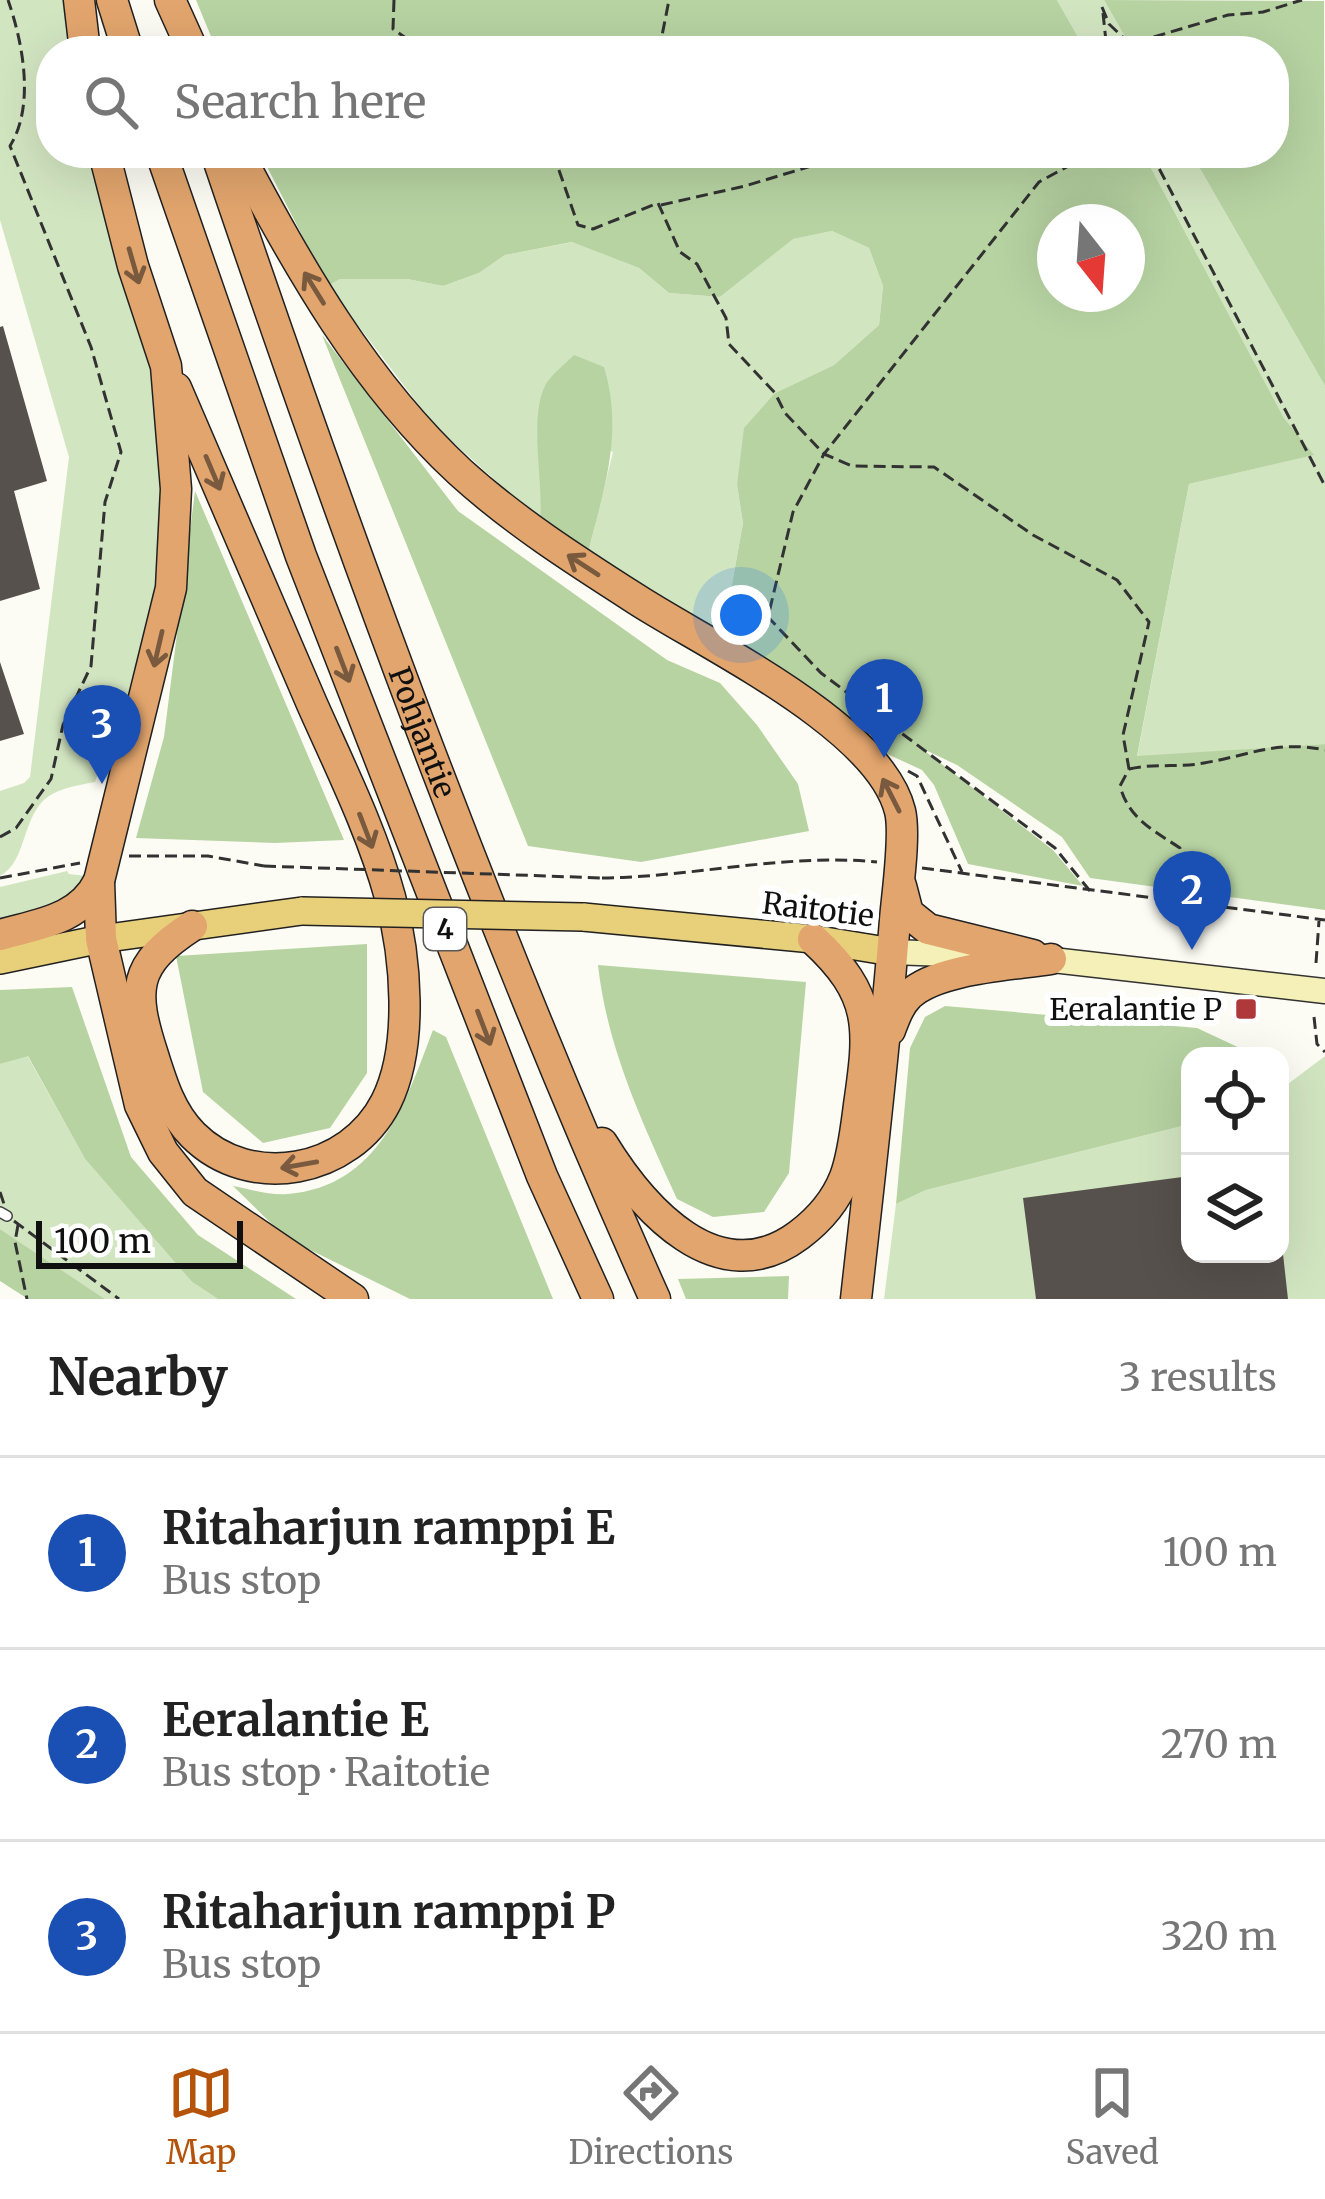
<!DOCTYPE html>
<html lang="en">
<head>
<meta charset="utf-8">
<style>
  :root { --surface:#fff; --page:#f2f2f2; --text:#222; --muted:#767676; --line:#e0e0e0; --accent:#b45309 }
  body { margin:0; font-family:Merriweather,serif; background:var(--page); color:var(--text) }
  .controls { position:absolute; right:36px; bottom:36px; display:grid; overflow:hidden; border-radius:24px; box-shadow:0 12px 48px #0002 }
  .controls button { width:108px; height:108px; display:grid; place-items:center; padding:0; border:0; border-bottom:3px solid var(--line); background:var(--surface); color:var(--text); font:60px sans-serif }
  .compass { position:absolute; left:1037px; top:204px; width:108px; height:108px; border-radius:50%; background:var(--surface); box-shadow:0 12px 48px #0002; rotate:163deg }
  .scale { position:absolute; left:36px; bottom:30px; width:207px; box-sizing:border-box; padding-left:12px; border:6px solid #101010; border-top:0; font-size:33px; line-height:42px; white-space:nowrap; color:#101010; -webkit-text-stroke:9px #fff; paint-order:stroke }
  .you { position:absolute; left:741px; top:615px; width:42px; height:42px; margin:-30px; border:9px solid #fff; border-radius:50%; background:#1a73e8; box-shadow:0 0 0 18px #1a73e833 }
  .badge { display:grid; place-items:center; width:78px; height:78px; border-radius:50%; background:var(--accent); color:#fff; font-size:39px; font-weight:700 }
  .pin { position:absolute; translate:-50% -99px; filter:drop-shadow(0 3px 6px #0008) }
  .pin::after { content:''; position:absolute; top:63px; width:42px; height:36px; background:inherit; clip-path:polygon(0 0,100% 0,50% 100%) }
  .list { margin:0; padding:0; list-style:none }
  h2 { display:flex; justify-content:space-between; align-items:center; height:156px; margin:0; padding:0 48px; font-size:51px }
  h2 small { font-size:39px; font-weight:400; color:var(--muted) }
  .list li { display:grid; grid-template-columns:78px 1fr auto; gap:36px; align-items:center; box-sizing:border-box; height:192px; padding:0 48px; border-top:3px solid var(--line) }
  .list b { display:block; font-size:45px; white-space:nowrap }
  .list p { margin:0; font-size:39px; white-space:nowrap; color:var(--muted) }
  .list em { font-size:39px; font-style:normal; color:var(--muted) }
  .icon { flex:none; width:66px; height:66px; fill:none; stroke:currentColor; stroke-width:2; stroke-linecap:round; stroke-linejoin:round }
  .map { position:relative; flex:none; width:1325px; height:1299px; overflow:hidden }
  .search { position:absolute; background:var(--surface); box-shadow:0 12px 48px #0002; left:36px; right:36px; top:36px; height:132px; display:flex; align-items:center; gap:30px; box-sizing:border-box; padding:0 42px; border-radius:48px; color:var(--muted); font-size:45px }
  .sheet { height:732px; background:var(--surface) }
  nav { display:flex; justify-content:space-around; align-items:center; box-sizing:border-box; height:168px; border-top:3px solid var(--line); background:var(--surface); font-size:33px; color:var(--muted) }
  nav a { display:grid; justify-items:center; gap:6px }
  nav .on { color:var(--accent) }
  .map>svg:first-child { display:block }
  .green { fill:#d2e5c1 }
  .forest { fill:#b7d3a2; fill-rule:evenodd }
  .building { fill:#57514d }
  .lines { fill:none; stroke-linecap:round; stroke-linejoin:round }
  .lane-casing { stroke:#434343; stroke-width:12 }
  .secondary-casing { stroke:#323232; stroke-width:27 }
  .primary-casing { stroke:#212121; stroke-width:30 }
  .highway-casing { stroke:#212121; stroke-width:33 }
  .path { stroke:#323232; stroke-width:3; stroke-dasharray:12 6; stroke-linecap:butt }
  .lane { stroke:#fff; stroke-width:9 }
  .secondary { stroke:#f5f0b7; stroke-width:24 }
  .primary { stroke:#e8cf7a; stroke-width:27 }
  .highway { stroke:#e2a56d; stroke-width:30 }
  .primary-bridge-casing { stroke:#212121; stroke-width:30; stroke-linecap:butt }
  .path-bridge { stroke:#323232; stroke-width:3; stroke-dasharray:12 6; stroke-linecap:butt }
  .primary-bridge { stroke:#e8cf7a; stroke-width:27 }
  .oneway { stroke:#795a3e }
  .poi-dot { fill:#af383b; stroke:#fff; stroke-width:4.5 }
  .labels { text-anchor:middle; dominant-baseline:central; stroke-width:12; stroke-linejoin:round; paint-order:stroke }
  .shield { fill:#fff; stroke:#585858; stroke-width:3 }
  .shield-label { font-size:27px; font-weight:bold; fill:#101010 }
  .street-label { font-size:30px; fill:#101010; stroke:#fff }
  .poi-label { font-size:30px; fill:#101010; stroke:#fff; text-anchor:end }
</style>
</head>
<body>
<div class="map">
<svg width="1325" height="1299" viewBox="0 0 1325 1299">
  <rect width="100%" height="100%" fill="#fdfcf4"/>
  <g class="green">
    <path d="M 0,0 L 69,0 L 79,51 L 51,51 L 51,153 L 98,153 L 157,381 L 166,561 L 127,717 L 112,757 L 104,755 L 95,782 C 80,785 63,787 49,796 C 21,815 28,861 0,876 L 0,791 L 24,783 L 30,777 L 69,457 L 0,220 Z"/>
    <path d="M 1057,0 L 1104,0 L 1133,51 L 1086,51 Z"/>
    <path d="M 1143,153 L 1191,153 L 1325,386 L 1325,744 L 1137,757 L 1189,484 L 1313,455 L 1284,418 Z"/>
    <path d="M 832,231 L 869,248 L 883,286 L 879,325 L 834,365 L 775,393 L 737,485 L 743,523 L 723,634 L 588,553 L 613,452 L 538,420 L 543,496 L 540,521 L 434,425 L 328,286 L 340,279 L 407,279 L 443,286 L 479,273 L 505,255 L 573,242 L 639,268 L 669,293 L 720,297 L 792,239 Z"/>
    <path d="M 67,871 L 69,874 L 87,876 L 62,902 L 0,921 L 0,887 Z"/>
    <path d="M 27,1055 L 85,1159 L 192,1282 L 218,1299 L 105,1299 L 0,1229 L 0,1064 Z"/>
    <path d="M 1325,1056 L 1325,1299 L 884,1299 L 896,1204 L 926,1190 L 1190,1124 L 1190,1254 L 1280,1254 L 1280,1090 Z"/>
  </g>
  <g class="forest">
    <path d="M 196,0 L 1057,0 L 1086,51 L 217,51 Z"/>
    <path d="M 1104,0 L 1324,1 L 1325,386 L 1191,153 L 1274,153 L 1274,51 L 1133,51 Z"/>
    <path d="M 260,153 L 1143,153 L 1284,418 L 1314,455 L 1189,484 L 1137,756 L 1325,744 L 1325,910 L 1090,878 L 1062,837 L 957,765 L 921,748 L 1053,850 L 1083,886 L 968,864 L 934,785 L 922,770 L 872,747 L 838,708 L 803,682 L 731,645 L 723,634 L 743,523 L 737,485 L 744,428 L 775,393 L 834,365 L 879,325 L 883,286 L 869,248 L 832,231 L 793,239 L 720,297 L 669,293 L 639,268 L 572,242 L 505,255 L 479,273 L 443,286 L 407,279 L 340,279 L 328,286 ZM 1055,222 L 1127,222 L 1127,294 L 1055,294 Z"/>
    <path d="M 322,335 L 458,511 L 667,660 L 720,683 L 757,725 L 798,784 L 809,831 L 641,862 L 528,846 Z"/>
    <path d="M 574,355 L 604,367 C 624,435 604,487 588,553 L 540,521 C 544,483 528,416 546,384 C 552,374 565,364 574,355 Z"/>
    <path d="M 195,491 L 344,840 L 275,843 L 136,838 L 164,737 Z"/>
    <path d="M 367,944 L 367,1073 L 330,1128 L 263,1143 L 203,1092 L 176,956 Z"/>
    <path d="M 598,965 L 806,982 L 789,1173 L 764,1212 L 713,1217 L 677,1199 C 643,1124 607,1048 598,965 Z"/>
    <path d="M 72,987 L 131,1157 L 198,1235 L 296,1299 L 218,1299 L 192,1282 L 85,1159 L 28,1056 L 0,1064 L 0,990 Z"/>
    <path d="M 945,1006 L 1197,1028 L 1257,1056 L 1190,1056 L 1190,1124 L 926,1190 L 896,1204 L 910,1048 L 925,1017 Z"/>
    <path d="M 433,1030 L 446,1037 L 553,1299 L 410,1299 L 286,1238 L 233,1186 C 250,1189 271,1196 288,1194 C 380,1186 405,1103 433,1030 Z"/>
    <path d="M 0,1229 L 105,1299 L 28,1299 L 0,1281 Z"/>
    <path d="M 789,1276 L 788,1299 L 686,1299 L 678,1279 Z"/>
  </g>
  <g class="building">
    <path d="M 3,326 L 47,481 L 14,491 L 40,589 L 0,601 L 0,327 Z"/>
    <path d="M 0,662 L 24,734 L 0,741 Z"/>
    <path d="M 1190,1176 L 1190,1254 L 1283,1254 L 1288,1299 L 1036,1299 L 1023,1198 Z"/>
  </g>
  <g class="lines">
    <g class="lane-casing">
      <path id="lane" d="M 0,1212 L 7,1216"/>
    </g>
    <g class="secondary-casing">
      <g id="secondary">
        <path d="M 892,952 L 1001,956"/>
        <path d="M 1035,958 L 1325,991"/>
      </g>
    </g>
    <g class="primary-casing">
      <g id="primary">
        <path d="M 583,917 L 813,939 L 892,952"/>
        <path d="M 0,960 L 101,939 L 302,911"/>
      </g>
    </g>
    <g class="highway-casing">
      <g id="highway">
        <path d="M 79,0 L 85,51"/>
        <path d="M 112,0 L 128,51"/>
        <path d="M 170,0 L 193,51"/>
        <path d="M 104,153 L 133,266 L 166,366 L 176,489 L 171,588 L 99,881 L 101,939 L 140,1105 L 163,1152 L 195,1192 L 353,1299"/>
        <path d="M 161,153 L 301,556 L 542,1176 L 598,1299"/>
        <path id="s1" d="M 216,153 C 347,540 488,926 655,1299"/>
        <path d="M 238,153 C 298,267 364,383 460,472 C 514,521 575,560 636,599 C 707,645 879,726 900,811 C 906,835 897,894 895,920 C 885,1047 870,1173 856,1299"/>
        <path d="M 176,388 C 221,493 267,598 312,704 C 340,767 372,831 390,897 C 406,956 414,1046 386,1102 C 350,1173 250,1192 193,1135 C 171,1113 162,1084 153,1055 C 132,990 132,965 192,926"/>
        <path d="M 901,886 L 908,913 L 928,929 L 1033,955"/>
        <path d="M 0,935 C 38,924 80,920 99,881"/>
        <path d="M 890,1030 C 895,1017 899,1005 909,995 C 938,968 1012,965 1051,959"/>
        <path d="M 602,1143 C 642,1208 718,1296 799,1235 C 819,1220 836,1200 845,1177 C 853,1156 856,1128 859,1105 C 870,1028 874,995 813,939"/>
      </g>
    </g>
    <g class="path">
      <path d="M 394,0 L 393,29 L 424,51"/>
      <path d="M 1102,7 L 1109,24 L 1130,44 L 1228,15 L 1263,12 L 1302,0"/>
      <path d="M 1103,13 L 1107,51"/>
      <path d="M 659,51 L 669,0"/>
      <path d="M 553,153 L 578,225 L 593,229 L 658,203 L 680,252 L 697,264 L 726,318 L 729,344 L 775,393 L 785,413 L 824,454 L 852,466 L 934,467 L 1033,535 L 1117,580 L 1149,622 L 1123,735 L 1129,769 L 1120,786 C 1129,819 1153,830 1180,848 L 1194,903"/>
      <path d="M 1151,153 L 1325,486"/>
      <path d="M 661,205 L 745,186 L 855,153"/>
      <path d="M 1129,769 C 1156,763 1178,768 1204,763 C 1251,755 1276,740 1325,750"/>
      <path d="M 908,771 L 917,776 L 962,872"/>
      <path d="M 0,837 L 16,828 L 51,779 L 63,725 L 91,666 L 105,502 L 121,452 L 91,347 L 10,146 C 35,106 23,43 8,0"/>
      <path d="M 129,856 L 208,856 L 264,866"/>
      <path d="M 922,868 L 1325,920"/>
      <path d="M 0,878 L 80,863"/>
      <path d="M 602,878 C 694,877 785,853 877,862"/>
      <path d="M 1090,891 L 1055,848 L 821,673 L 768,617 L 793,512 L 824,454 L 1039,182 L 1092,153"/>
      <path d="M 1316,963 L 1319,921"/>
      <path d="M 1314,1017 L 1317,1044 L 1325,1052"/>
      <path d="M 0,1192 L 4,1204"/>
      <path d="M 14,1221 L 119,1299"/>
      <path d="M 18,1225 L 15,1242 L 27,1299"/>
    </g>
    <use href="#lane" class="lane"/>
    <use href="#secondary" class="secondary"/>
    <use href="#primary" class="primary"/>
    <use href="#highway" class="highway"/>
    <g class="primary-bridge-casing">
      <path id="primary-bridge" d="M 302,911 L 583,917"/>
    </g>
    <path class="path-bridge" d="M 264,866 L 602,878"/>
    <use href="#primary-bridge" class="primary-bridge"/>
  </g>
  <defs><path id="oneway-shaft" d="M-6 0H5M1.5-3L5.5 0L1.5 3" fill="none" stroke-width="1.6" stroke-linecap="round" stroke-linejoin="round" transform="scale(3)"/></defs>
  <g class="oneway">
    <use href="#oneway-shaft" transform="translate(134 266) rotate(74)"/>
    <use href="#oneway-shaft" transform="translate(314 288) rotate(-122)"/>
    <use href="#oneway-shaft" transform="translate(213 473) rotate(67)"/>
    <use href="#oneway-shaft" transform="translate(583 565) rotate(-147)"/>
    <use href="#oneway-shaft" transform="translate(158 649) rotate(103)"/>
    <use href="#oneway-shaft" transform="translate(343 665) rotate(69)"/>
    <use href="#oneway-shaft" transform="translate(891 795) rotate(-117)"/>
    <use href="#oneway-shaft" transform="translate(366 831) rotate(69)"/>
    <use href="#oneway-shaft" transform="translate(484 1028) rotate(69)"/>
    <use href="#oneway-shaft" transform="translate(299 1165) rotate(170)"/>
  </g>
  <rect class="poi-dot" x="1234" y="997" width="24" height="24" rx="6"/>
  <g class="labels">
    <rect class="shield" x="424" y="908" width="42" height="42" rx="9"/>
    <g class="shield-label">
      <text x="445" y="929">4</text>
    </g>
    <g class="street-label">
      <text stroke="none"><textPath href="#s1" startOffset="615">Pohjantie</textPath></text>
      <text transform="translate(818 909) rotate(7)">Raitotie</text>
    </g>
    <g class="poi-label">
      <text x="1222" y="1009">Eeralantie P</text>
    </g>
  </g>
</svg>
<div class="controls">
<button><svg class="icon" aria-label="locate" viewBox="0 0 24 24"><circle cx="12" cy="12" r="6"/><path d="M12 2v4M12 18v4M2 12h4M18 12h4"/></svg></button>
<button><svg class="icon" aria-label="layers" viewBox="0 0 24 24"><path d="M12 4l9 5-9 5-9-5zM3 14l9 5 9-5"/></svg></button>
</div>
<svg class="compass" viewBox="-18 -18 36 36"><path d="M0-13l5 13h-10z" fill="#e53935"/><path d="M0 13l5-13h-10z" fill="#767676"/></svg>
<div class="scale">100 m</div>
<div class="you"></div>
<div class="pin badge" style="left:884px;top:758px;background:#1a4fb4">1</div>
<div class="pin badge" style="left:1192px;top:950px;background:#1a4fb4">2</div>
<div class="pin badge" style="left:102px;top:784px;background:#1a4fb4">3</div>
<div class="search"><svg class="icon" aria-label="search" viewBox="0 0 24 24"><circle cx="10" cy="10" r="6"/><path d="M15 15l6 6"/></svg>Search here</div>
</div>
<section class="sheet">
<h2>Nearby<small>3 results</small></h2>
<ul class="list">
<li><span class="badge" style="background:#1a4fb4">1</span><div><b>Ritaharjun ramppi E</b><p>Bus stop</p></div><em>100 m</em></li>
<li><span class="badge" style="background:#1a4fb4">2</span><div><b>Eeralantie E</b><p>Bus stop · Raitotie</p></div><em>270 m</em></li>
<li><span class="badge" style="background:#1a4fb4">3</span><div><b>Ritaharjun ramppi P</b><p>Bus stop</p></div><em>320 m</em></li>
</ul>
</section>
<nav>
<a class="on"><svg class="icon" aria-label="map" viewBox="0 0 24 24"><path d="M3 6l6-2 6 2 6-2v14l-6 2-6-2-6 2zM9 4v14M15 6v14"/></svg>Map</a>
<a><svg class="icon" aria-label="directions" viewBox="0 0 24 24"><path d="M12 3l9 9-9 9-9-9zM9 14v-3h6M13 9l2 2-2 2"/></svg>Directions</a>
<a><svg class="icon" aria-label="saved" viewBox="0 0 24 24"><path d="M7 4h10v16l-5-4-5 4z"/></svg>Saved</a>
</nav>
</body>
</html>
